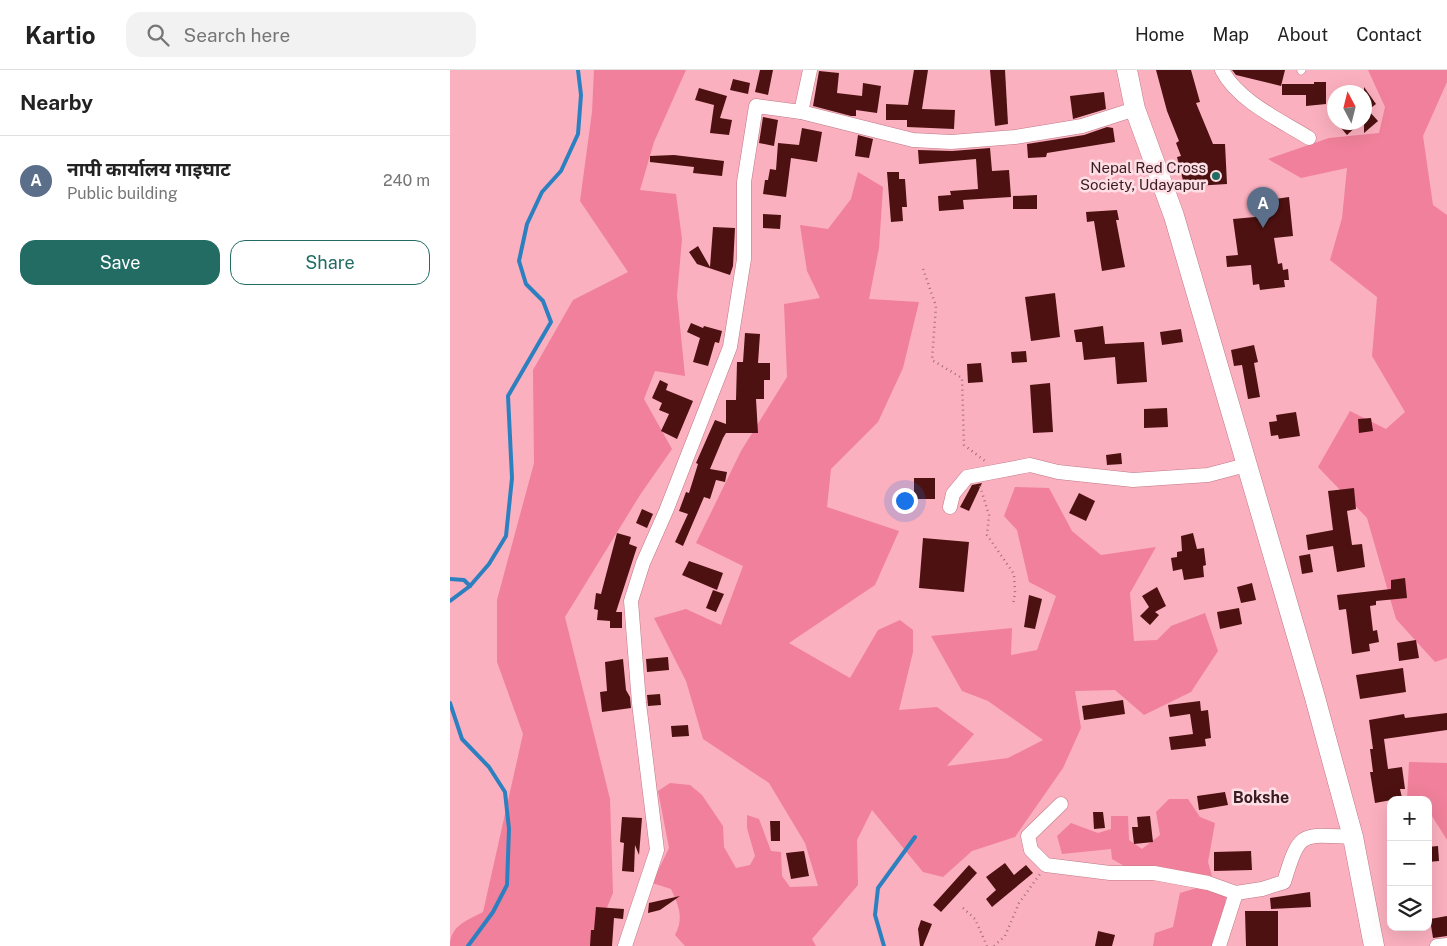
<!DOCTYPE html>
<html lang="en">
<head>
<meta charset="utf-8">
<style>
  :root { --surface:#fff; --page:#f2f2f2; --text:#222; --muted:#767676; --line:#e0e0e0; --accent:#226c64 }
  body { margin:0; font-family:"Public Sans","Noto Sans Devanagari",sans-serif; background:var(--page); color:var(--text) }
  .controls { position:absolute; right:15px; bottom:15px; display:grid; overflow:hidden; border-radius:10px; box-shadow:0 5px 20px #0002 }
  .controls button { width:45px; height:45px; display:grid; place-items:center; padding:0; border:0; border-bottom:1px solid var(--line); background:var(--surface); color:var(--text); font:25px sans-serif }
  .compass { position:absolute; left:877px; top:15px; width:45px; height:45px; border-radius:50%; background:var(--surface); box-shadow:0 5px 20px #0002; rotate:353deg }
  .you { position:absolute; left:454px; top:430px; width:18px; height:18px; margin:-12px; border:4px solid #fff; border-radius:50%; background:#1a73e8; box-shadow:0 0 0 8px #1a73e833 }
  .badge { display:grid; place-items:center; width:32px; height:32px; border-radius:50%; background:var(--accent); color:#fff; font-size:16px; font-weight:700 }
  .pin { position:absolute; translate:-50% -41px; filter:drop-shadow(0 1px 2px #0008) }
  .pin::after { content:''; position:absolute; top:26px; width:18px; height:15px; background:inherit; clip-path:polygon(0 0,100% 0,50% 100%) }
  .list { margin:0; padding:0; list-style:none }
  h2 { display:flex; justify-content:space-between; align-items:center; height:65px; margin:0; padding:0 20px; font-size:21px }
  h2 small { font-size:16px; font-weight:400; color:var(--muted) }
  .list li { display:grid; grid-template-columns:32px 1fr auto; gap:15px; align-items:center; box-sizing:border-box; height:90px; padding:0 20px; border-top:1px solid var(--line) }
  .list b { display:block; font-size:19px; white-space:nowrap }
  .list p { margin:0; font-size:16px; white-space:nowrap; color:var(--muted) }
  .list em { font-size:16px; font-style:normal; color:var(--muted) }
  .actions { display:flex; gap:10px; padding:15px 20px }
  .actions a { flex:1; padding:11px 0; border:1px solid var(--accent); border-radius:15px; text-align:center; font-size:18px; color:var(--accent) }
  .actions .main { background:var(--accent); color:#fff }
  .icon { flex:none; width:28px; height:28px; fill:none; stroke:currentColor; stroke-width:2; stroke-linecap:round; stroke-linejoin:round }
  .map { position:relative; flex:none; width:997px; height:876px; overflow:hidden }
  header { display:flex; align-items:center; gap:30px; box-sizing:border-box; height:70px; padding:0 25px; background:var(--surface); border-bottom:1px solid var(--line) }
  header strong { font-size:24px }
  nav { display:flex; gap:28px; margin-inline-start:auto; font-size:18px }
  .search { width:350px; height:45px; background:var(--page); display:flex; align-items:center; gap:12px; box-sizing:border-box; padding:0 18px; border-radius:15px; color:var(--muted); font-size:19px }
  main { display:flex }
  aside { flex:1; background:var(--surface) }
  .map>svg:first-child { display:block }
  .green { fill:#f0809b }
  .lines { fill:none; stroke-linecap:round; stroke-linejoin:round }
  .stream { stroke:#2c80c0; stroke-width:4 }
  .building { fill:#4c1110 }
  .service-casing { stroke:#be7887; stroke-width:8 }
  .minor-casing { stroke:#be7887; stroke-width:15 }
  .secondary-casing { stroke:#be7887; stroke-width:21 }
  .path { stroke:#a46e79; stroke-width:2.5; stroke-dasharray:1 4; stroke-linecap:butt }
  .service { stroke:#fff; stroke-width:7 }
  .minor { stroke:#fff; stroke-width:14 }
  .secondary { stroke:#fff; stroke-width:20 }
  .poi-dot { fill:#226c64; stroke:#ffdfe5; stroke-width:2 }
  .labels { text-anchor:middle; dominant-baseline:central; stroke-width:5; stroke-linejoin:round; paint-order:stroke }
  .poi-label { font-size:15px; fill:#391d23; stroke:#ffdfe5; text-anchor:end }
  .neighbourhood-label { font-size:16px; font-weight:bold; fill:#391d23; stroke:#ffdfe5 }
</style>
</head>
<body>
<header>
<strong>Kartio</strong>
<div class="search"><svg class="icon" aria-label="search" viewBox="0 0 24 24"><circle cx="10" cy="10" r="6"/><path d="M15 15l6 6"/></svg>Search here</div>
<nav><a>Home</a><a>Map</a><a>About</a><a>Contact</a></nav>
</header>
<main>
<aside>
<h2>Nearby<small></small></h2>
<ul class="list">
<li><span class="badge" style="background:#5c6f8a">A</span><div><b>नापी कार्यालय गाइघाट</b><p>Public building</p></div><em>240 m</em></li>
</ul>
<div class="actions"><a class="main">Save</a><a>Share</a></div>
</aside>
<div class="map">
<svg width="997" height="876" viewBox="0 0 997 876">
  <rect width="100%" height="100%" fill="#fbb0bf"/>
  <g class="green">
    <path d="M 144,0 L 236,0 L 204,72 L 190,120 L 226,124 L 232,169 L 227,226 L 235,306 L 205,301 L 194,329 L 222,379 L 190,425 L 115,547 L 160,729 L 163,823 L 141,876 L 0,876 C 0,856 17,850 33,842 L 73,664 L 47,592 L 47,530 L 84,393 L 83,300 L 123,230 L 178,202 L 130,131 L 142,42 Z"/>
    <path d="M 918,0 L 997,0 L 997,12 L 973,66 L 983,135 L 997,145 L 997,588 L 985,592 L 946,549 L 917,448 L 868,397 L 900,341 L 936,359 L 955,342 L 922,286 L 927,227 L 880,190 L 892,148 L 897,98 L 851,108 L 818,89 L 879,68 L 929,63 L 935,37 Z"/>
    <path d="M 408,102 L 433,117 L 429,178 L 419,229 L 469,232 L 453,298 L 428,352 L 381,399 L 377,437 L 449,461 L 425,515 L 339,573 L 400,608 L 428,560 L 450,550 L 463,560 L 463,582 L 449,640 L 487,637 L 524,664 L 497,696 L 558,688 L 593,670 L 538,631 L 512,621 L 481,566 L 562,558 L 561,585 L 587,580 L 606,526 L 579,512 L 567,460 L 554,446 L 565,417 L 599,418 L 622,461 L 651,485 L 706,477 L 680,523 L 684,571 L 707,570 L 721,556 L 755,543 L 768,581 L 741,622 L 694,645 L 665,620 L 625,621 L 631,658 L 613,698 L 565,767 L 522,781 L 493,807 L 473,802 L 422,740 L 407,770 L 408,815 L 362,869 L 366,876 L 235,876 L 225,865 C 234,848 229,836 221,819 L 202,813 L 219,778 L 208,721 L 220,713 L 240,715 L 252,725 L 273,756 L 274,777 L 286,798 L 300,795 L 305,786 L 297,758 L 297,745 L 309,749 L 321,781 L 331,782 L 332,806 L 340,817 L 368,816 L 355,773 L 319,713 L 253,669 L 236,611 L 204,548 L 236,539 L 271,555 L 293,496 L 246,473 L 291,381 L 337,307 L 334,234 L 370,228 L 357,201 L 350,155 L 378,159 L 401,129 Z"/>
    <path d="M 959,692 L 997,693 L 997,770 L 982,746 L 978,746 L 978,730 L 957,730 Z"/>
    <path d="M 719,729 L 738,729 L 750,747 L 765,753 L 758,792 L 762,806 L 676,797 L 662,789 L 661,779 L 612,784 L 607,766 L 621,753 L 648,763 L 661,759 L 661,746 L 678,746 L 679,770 L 692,779 L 710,765 L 706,742 Z"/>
    <path d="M 750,817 L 776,826 L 774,846 L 763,876 L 703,876 L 705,863 L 723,857 L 730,823 Z"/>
  </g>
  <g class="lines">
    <g class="stream">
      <path d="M 0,509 L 14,510 L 20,516"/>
      <path d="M 0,531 L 20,516 L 39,494 L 56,466 L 62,408 L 58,326 L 101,252 L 93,231 L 76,214 L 69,191 L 77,154 L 92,122 L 111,101 L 128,64 L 131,25 L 128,0"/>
      <path d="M 0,633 L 12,669 L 39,697 L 55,722 L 59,759 L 57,815 L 43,842 L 18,876"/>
      <path d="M 434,876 L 425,845 L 428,818 L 465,767"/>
    </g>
  </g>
  <g class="building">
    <path d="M 310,0 L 323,0 L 318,25 L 305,22 Z"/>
    <path d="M 464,0 L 478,0 L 472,39 L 505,40 L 504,59 L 457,57 L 457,50 L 436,50 L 436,34 L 458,35 Z"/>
    <path d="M 540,0 L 555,0 L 558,54 L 545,56 Z"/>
    <path d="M 706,0 L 741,0 L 750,32 L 746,33 L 763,74 L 775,74 L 777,114 L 745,116 L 745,114 L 735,118 L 727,87 L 731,86 L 726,73 L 729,71 L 717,41 Z"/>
    <path d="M 782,0 L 835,0 L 831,16 L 786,5 Z"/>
    <path d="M 369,1 L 389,3 L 387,23 L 412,26 L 413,13 L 431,16 L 427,43 L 406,40 L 406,46 L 401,46 L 363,36 Z"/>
    <path d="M 283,9 L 300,13 L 298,24 L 280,20 Z"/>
    <path d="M 864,12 L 876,12 L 876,34 L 856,36 L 856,25 L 832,25 L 832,14 L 864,14 Z"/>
    <path d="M 914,17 L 926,34 L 918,40 L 928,51 L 914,63 Z"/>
    <path d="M 249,18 L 277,26 L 270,48 L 282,50 L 279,65 L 260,63 L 264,35 L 245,30 Z"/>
    <path d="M 654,22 L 656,39 L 623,49 L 620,26 Z"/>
    <path d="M 313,47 L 328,50 L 324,76 L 309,73 Z"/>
    <path d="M 886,52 L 911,52 L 897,65 Z"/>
    <path d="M 657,57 L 663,58 L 665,72 L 597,83 L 596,87 L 578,88 L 577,74 L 634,65 Z"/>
    <path d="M 352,58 L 372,62 L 367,92 L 341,88 L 336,127 L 313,124 L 315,110 L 318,110 L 320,99 L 326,100 L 328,73 L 349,75 Z"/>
    <path d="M 408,65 L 423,69 L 419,88 L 405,86 Z"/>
    <path d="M 540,78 L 542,101 L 559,100 L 561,127 L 513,130 L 514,139 L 489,141 L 488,126 L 501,125 L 500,121 L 528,119 L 526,89 L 469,94 L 468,80 L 502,81 Z"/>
    <path d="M 224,85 L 274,91 L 272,106 L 243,103 L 244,97 L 200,92 L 200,86 Z"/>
    <path d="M 437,102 L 449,102 L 449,109 L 455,109 L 457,137 L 452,137 L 453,151 L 441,152 Z"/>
    <path d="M 587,125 L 587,139 L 563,139 L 563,126 Z"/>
    <path d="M 839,127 L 843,166 L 824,168 L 828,194 L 832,193 L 833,200 L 838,199 L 839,210 L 834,210 L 835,217 L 810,220 L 809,214 L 803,215 L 801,195 L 777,197 L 776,186 L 788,185 L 783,149 L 805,147 L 803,132 Z"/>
    <path d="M 667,140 L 669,150 L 666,150 L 675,197 L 652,201 L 644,151 L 637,152 L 636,142 Z"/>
    <path d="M 313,144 L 331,145 L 330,159 L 313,158 Z"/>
    <path d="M 263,157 L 285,158 L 283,196 L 280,205 L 247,194 L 239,182 L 248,176 L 260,197 Z"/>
    <path d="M 605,223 L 610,267 L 581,271 L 575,227 Z"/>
    <path d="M 241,253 L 253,258 L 254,256 L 272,261 L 269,273 L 265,272 L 258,296 L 243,292 L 250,268 L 237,262 Z"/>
    <path d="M 653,256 L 655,274 L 694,272 L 697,312 L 667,314 L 665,287 L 634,290 L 632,272 L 626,272 L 624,260 Z"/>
    <path d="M 731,259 L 733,272 L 712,275 L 710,262 Z"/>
    <path d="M 295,263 L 310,264 L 308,293 L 320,293 L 320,310 L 314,310 L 314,329 L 306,329 L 308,363 L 276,363 L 273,368 L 260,399 L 277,402 L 275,412 L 266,410 L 260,429 L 254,427 L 233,476 L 225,472 L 238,444 L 229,441 L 236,422 L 239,423 L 248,394 L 246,393 L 265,350 L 276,354 L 276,330 L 286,330 L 287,292 L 293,292 Z"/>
    <path d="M 804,275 L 808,292 L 804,293 L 810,327 L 798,329 L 792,295 L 784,296 L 781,280 Z"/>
    <path d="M 576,281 L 577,292 L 562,293 L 561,282 Z"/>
    <path d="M 531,293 L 533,312 L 518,313 L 517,294 Z"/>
    <path d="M 210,310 L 218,314 L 216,320 L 243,331 L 227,369 L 211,361 L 219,344 L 209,340 L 212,333 L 202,328 Z"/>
    <path d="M 600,313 L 603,362 L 583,363 L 580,315 Z"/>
    <path d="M 717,338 L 718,357 L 694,358 L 694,339 Z"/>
    <path d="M 846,342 L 850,366 L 829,369 L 828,365 L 821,366 L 819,352 L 827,351 L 826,345 Z"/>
    <path d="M 921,348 L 923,361 L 909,363 L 908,349 Z"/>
    <path d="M 671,383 L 672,394 L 657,395 L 656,385 Z"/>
    <rect x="464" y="408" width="21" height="21"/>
    <path d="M 532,413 L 519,441 L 510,437 L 522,415 Z"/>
    <path d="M 904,418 L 906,439 L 897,441 L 902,475 L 912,474 L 915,497 L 887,502 L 883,476 L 858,480 L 856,465 L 883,460 L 878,421 Z"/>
    <path d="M 629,423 L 645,431 L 636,451 L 619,443 Z"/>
    <path d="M 192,439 L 203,444 L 197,458 L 186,453 Z"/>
    <path d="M 167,463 L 181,467 L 179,474 L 187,477 L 166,542 L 172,542 L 172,558 L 160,558 L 160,551 L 147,550 L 148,540 L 144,539 L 146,523 L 151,524 Z"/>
    <path d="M 743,463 L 747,479 L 754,478 L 756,495 L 753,496 L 754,507 L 734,510 L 732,499 L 723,501 L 721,488 L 727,487 L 727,482 L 732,481 L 731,466 Z"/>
    <path d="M 473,468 L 519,472 L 514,522 L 469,518 Z"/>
    <path d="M 860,484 L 863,502 L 852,504 L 849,486 Z"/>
    <path d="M 239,491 L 273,503 L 267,520 L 232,505 Z"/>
    <path d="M 955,508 L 957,528 L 926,531 L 926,535 L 920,536 L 923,561 L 927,560 L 929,572 L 919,574 L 920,581 L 902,584 L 896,539 L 889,540 L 887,525 L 941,519 L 941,510 Z"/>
    <path d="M 802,513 L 806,530 L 791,533 L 787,517 Z"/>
    <path d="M 707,517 L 716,536 L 705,542 L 709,545 L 700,555 L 690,546 L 699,537 L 692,526 Z"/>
    <path d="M 263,520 L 274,524 L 266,542 L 256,538 Z"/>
    <path d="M 579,525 L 592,529 L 585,559 L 574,557 Z"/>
    <path d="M 789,538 L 792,554 L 770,559 L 767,542 Z"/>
    <path d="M 966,570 L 969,588 L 949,591 L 947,573 Z"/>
    <path d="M 218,587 L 219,600 L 197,602 L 196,589 Z"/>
    <path d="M 173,589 L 176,620 L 180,627 L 181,638 L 152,642 L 150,622 L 157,621 L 155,592 Z"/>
    <path d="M 953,598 L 956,622 L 910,629 L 906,605 Z"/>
    <path d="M 210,624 L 211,635 L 198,636 L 197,625 Z"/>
    <path d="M 673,630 L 675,644 L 634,650 L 632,636 Z"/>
    <path d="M 750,631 L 751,641 L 758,640 L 761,668 L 755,669 L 756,676 L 721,680 L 719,667 L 743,664 L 740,644 L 720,647 L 718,635 Z"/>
    <path d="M 997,643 L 997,660 L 934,669 L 938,699 L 952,697 L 955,719 L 950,719 L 952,728 L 925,733 L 920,702 L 923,702 L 920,679 L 923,679 L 919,650 L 954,644 L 955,648 Z"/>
    <path d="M 238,655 L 239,666 L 222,667 L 221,656 Z"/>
    <path d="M 775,722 L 778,735 L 749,740 L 747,726 Z"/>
    <path d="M 643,742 L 653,742 L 655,758 L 644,759 Z"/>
    <path d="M 700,746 L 703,772 L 684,774 L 682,757 L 688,757 L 687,747 Z"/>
    <path d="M 172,747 L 192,748 L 189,785 L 185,775 L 184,802 L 172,801 L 174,773 L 170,772 Z"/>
    <path d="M 320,751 L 330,751 L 330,771 L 321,771 Z"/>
    <path d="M 988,776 L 989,791 L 978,792 L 978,777 Z"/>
    <path d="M 354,781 L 359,806 L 341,809 L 336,783 Z"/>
    <path d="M 801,781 L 802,800 L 764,801 L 764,782 Z"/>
    <path d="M 555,793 L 564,805 L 576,795 L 583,803 L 542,837 L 536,829 L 546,820 L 536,807 Z"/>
    <path d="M 519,795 L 527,803 L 491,842 L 483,835 Z"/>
    <path d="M 860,822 L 861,837 L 821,839 L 820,828 Z"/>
    <path d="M 230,826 L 210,840 L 198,843 L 199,833 Z"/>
    <path d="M 146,837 L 174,839 L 173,849 L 164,848 L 162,876 L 140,876 L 141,860 L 144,860 Z"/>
    <path d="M 795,841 L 828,841 L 828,876 L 796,876 Z"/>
    <path d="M 997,846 L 997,866 L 983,868 L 980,849 Z"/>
    <path d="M 471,850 L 482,854 L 473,876 L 470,876 L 468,859 Z"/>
    <path d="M 648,861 L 665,865 L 662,876 L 645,876 Z"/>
  </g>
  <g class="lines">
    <g class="service-casing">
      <path id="service" d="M 851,1 L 852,0"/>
    </g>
    <g class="minor-casing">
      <g id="minor">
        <path d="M 360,0 L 351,42 L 463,70 L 501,72 L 565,67 L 632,56 L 685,39"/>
        <path d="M 772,0 C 788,31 830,50 859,68"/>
        <path d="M 500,437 L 503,424 L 517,407 L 580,395 L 608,402 L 683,410 L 758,405 L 796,395"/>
        <path d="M 611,734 L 578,766 L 581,780 L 596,795 L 660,803 L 704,803 L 758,813 L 786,823 L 812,819 L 834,812 C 850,759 851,765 903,767"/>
        <path d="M 175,876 L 207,780 L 189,633 L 181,531 L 193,493 L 216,441 L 280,277 L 294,189 L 294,112 L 306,36 L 351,42"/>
        <path d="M 769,876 L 786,823"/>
        <path d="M 987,876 L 997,875"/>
      </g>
    </g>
    <g class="secondary-casing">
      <path id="secondary" d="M 677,0 L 685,39 L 724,146 L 864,624 L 903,767 L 924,876"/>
    </g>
    <g class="path">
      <path d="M 473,199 L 486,236 L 482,290 L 512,308 L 514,375 L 535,391"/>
      <path d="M 530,416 L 539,445 L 537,465 L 564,504 L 565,523 L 563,535"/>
      <path d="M 513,838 L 525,849 L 537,876"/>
      <path d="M 544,876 L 555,866 L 569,833 L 590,804"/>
    </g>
    <use href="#service" class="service"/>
    <use href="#minor" class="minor"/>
    <use href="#secondary" class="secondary"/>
  </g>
  <circle class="poi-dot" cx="766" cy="106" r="5"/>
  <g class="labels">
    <g class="poi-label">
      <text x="756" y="97">Nepal Red Cross<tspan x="756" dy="17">Society, Udayapur</tspan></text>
    </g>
    <g class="neighbourhood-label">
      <text x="811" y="727">Bokshe</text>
    </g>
  </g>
</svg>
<div class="controls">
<button>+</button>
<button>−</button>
<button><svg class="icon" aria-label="layers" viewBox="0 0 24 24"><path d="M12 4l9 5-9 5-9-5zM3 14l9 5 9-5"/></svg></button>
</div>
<svg class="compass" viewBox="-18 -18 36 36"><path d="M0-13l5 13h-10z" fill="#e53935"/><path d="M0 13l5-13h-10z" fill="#767676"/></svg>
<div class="you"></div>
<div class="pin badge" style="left:813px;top:158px;background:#5c6f8a">A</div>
</div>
</main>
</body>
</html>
